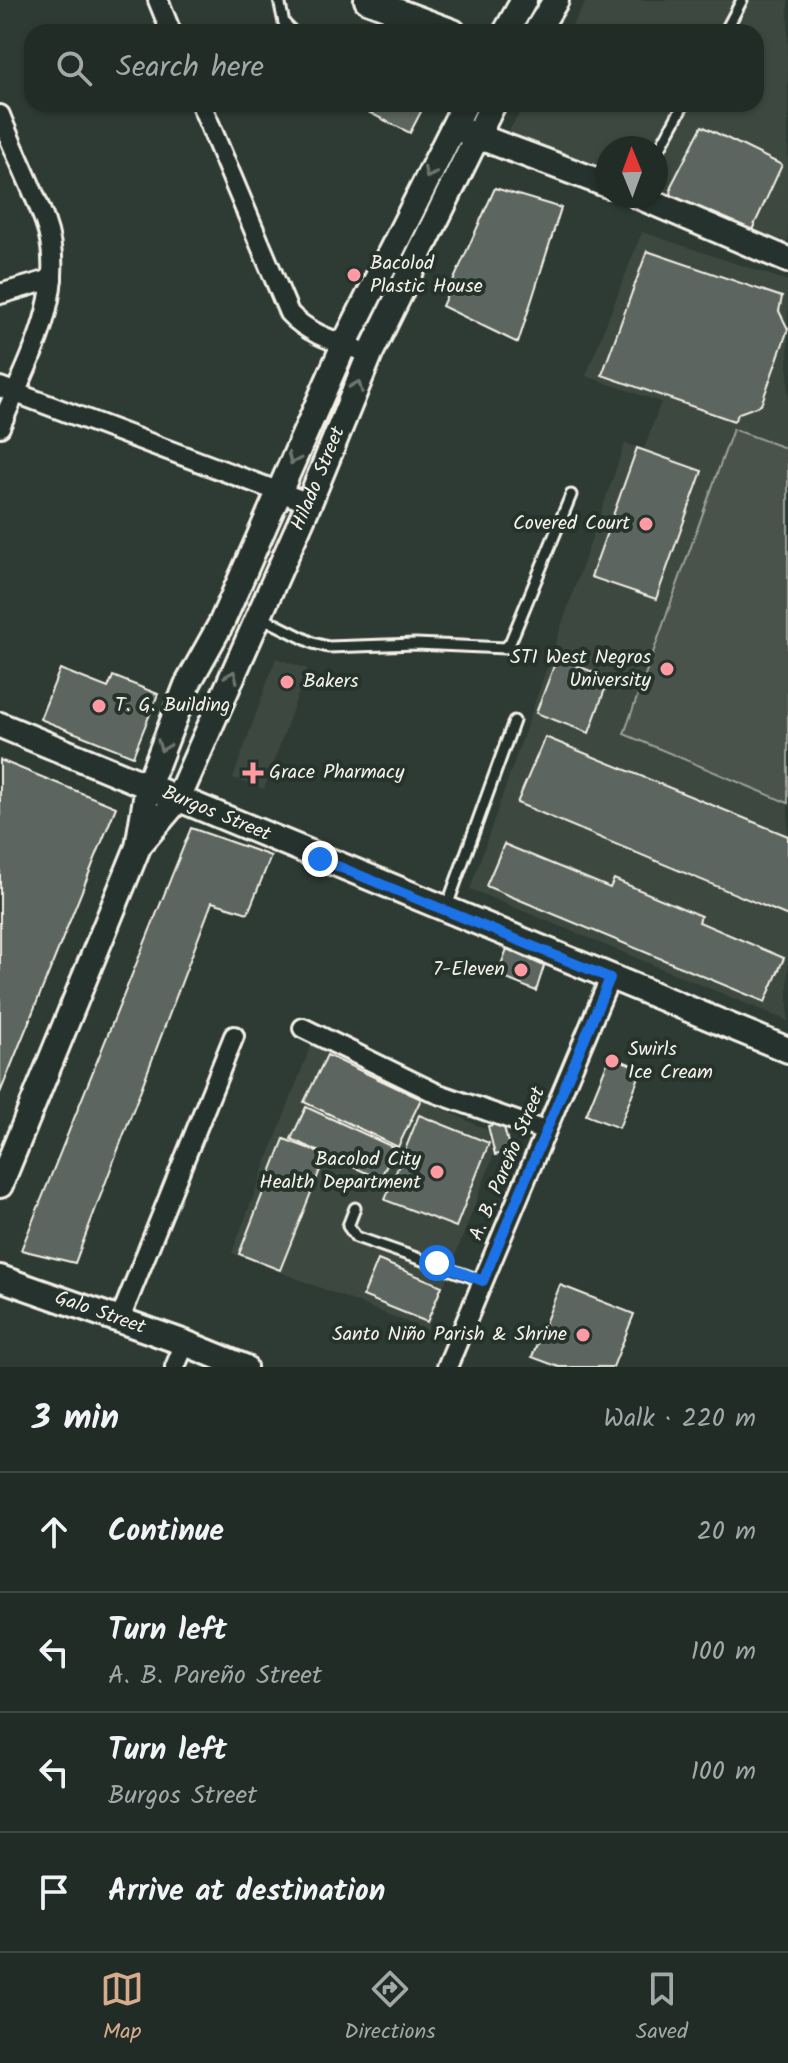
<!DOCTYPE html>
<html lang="en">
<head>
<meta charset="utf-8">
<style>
  :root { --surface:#222c27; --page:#2e3833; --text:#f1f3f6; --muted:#a2a7a7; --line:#3f4844; --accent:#d6ab8b }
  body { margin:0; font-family:Kalam,sans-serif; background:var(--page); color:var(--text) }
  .compass { position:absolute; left:596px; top:136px; width:72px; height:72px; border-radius:50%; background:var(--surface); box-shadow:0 2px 6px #0004; rotate:359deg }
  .stop { position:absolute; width:24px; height:24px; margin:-18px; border:6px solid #1a73e8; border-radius:50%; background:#fff }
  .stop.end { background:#1a73e8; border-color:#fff; box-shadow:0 2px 8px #0008 }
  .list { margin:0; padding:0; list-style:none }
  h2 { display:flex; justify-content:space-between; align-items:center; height:104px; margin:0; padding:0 32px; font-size:34px }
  h2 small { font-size:26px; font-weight:400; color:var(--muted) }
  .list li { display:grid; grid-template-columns:52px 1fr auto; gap:24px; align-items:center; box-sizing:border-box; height:120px; padding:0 32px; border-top:2px solid var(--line) }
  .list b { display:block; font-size:30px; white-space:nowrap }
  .list p { margin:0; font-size:26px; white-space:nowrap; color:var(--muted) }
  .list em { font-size:26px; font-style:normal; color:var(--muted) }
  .icon { flex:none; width:44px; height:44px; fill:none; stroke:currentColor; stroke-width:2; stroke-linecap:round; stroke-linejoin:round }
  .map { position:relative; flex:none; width:788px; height:1367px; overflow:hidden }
  .search { position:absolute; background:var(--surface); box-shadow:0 2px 6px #0004; left:24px; right:24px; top:24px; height:88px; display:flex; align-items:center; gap:20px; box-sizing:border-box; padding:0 28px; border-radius:24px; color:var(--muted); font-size:30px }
  .sheet { height:584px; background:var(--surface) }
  nav { display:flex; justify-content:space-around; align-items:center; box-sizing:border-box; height:112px; border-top:2px solid var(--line); background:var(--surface); font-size:22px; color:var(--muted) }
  nav a { display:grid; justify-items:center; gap:4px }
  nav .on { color:var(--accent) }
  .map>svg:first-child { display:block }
  .built { fill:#3c4841 }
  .green { fill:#48524c; stroke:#9ea29a; stroke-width:2 }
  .building { fill:#5c655e; stroke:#f4f1e8; stroke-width:2 }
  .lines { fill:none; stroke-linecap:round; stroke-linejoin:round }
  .lane-casing { stroke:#f4f1e8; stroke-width:15 }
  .street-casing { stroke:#f4f1e8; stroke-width:24 }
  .secondary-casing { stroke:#f4f1e8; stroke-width:30 }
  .lane { stroke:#26332d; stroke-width:9 }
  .street { stroke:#26332d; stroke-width:18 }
  .secondary { stroke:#26332d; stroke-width:24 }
  .oneway { stroke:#6e766e }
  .route { stroke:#1a73e8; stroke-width:10 }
  .poi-dot { fill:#ff9aa2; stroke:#26332d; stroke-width:3 }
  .labels { text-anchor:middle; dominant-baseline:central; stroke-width:8; stroke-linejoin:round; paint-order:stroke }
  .poi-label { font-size:20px; fill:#f4f1e8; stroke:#26332d; text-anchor:start }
  .street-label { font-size:20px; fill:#f4f1e8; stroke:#26332d }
</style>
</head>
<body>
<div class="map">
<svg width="788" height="1367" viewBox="0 0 788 1367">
  <rect width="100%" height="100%" fill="#2e3b34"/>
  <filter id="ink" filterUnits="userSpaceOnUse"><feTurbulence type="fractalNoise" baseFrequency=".0125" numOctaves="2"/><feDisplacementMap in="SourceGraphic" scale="16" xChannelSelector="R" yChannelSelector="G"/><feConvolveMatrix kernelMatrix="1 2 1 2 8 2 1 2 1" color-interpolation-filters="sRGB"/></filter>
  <g filter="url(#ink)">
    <g class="built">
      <path d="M 587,0 L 788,0 L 788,242 L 650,196 L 656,196 L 656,148 L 608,148 L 608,182 L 500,146 L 525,104 L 756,104 L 756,32 L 568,32 Z"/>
      <path d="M 642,232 L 788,281 L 788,1021 L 470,889 L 625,443 L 644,449 L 661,402 L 586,376 Z"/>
      <path d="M 276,658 L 307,669 L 264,789 L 233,778 Z"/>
      <path d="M 311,1045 L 487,1130 L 493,1157 L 427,1330 L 232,1253 Z"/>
    </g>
    <path class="green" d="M 733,429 L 788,449 L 788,803 L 624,734 Z"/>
    <g class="building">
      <path d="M 359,104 L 425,104 L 410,133 L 358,107 Z"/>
      <path d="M 702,126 L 782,165 L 752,230 L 672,203 L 671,186 Z"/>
      <path d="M 495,188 L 561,208 L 518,343 L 442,306 Z"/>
      <path d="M 647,251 L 782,297 L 779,311 L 788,329 L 761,405 L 739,413 L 734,421 L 602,375 Z"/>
      <path d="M 637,448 L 702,471 L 656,599 L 591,577 Z"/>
      <path d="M 557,658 L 609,678 L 589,733 L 536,713 Z"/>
      <path d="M 60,669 L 108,688 L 113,676 L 158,694 L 133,756 L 40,719 Z"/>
      <path d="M 545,737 L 788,836 L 788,916 L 517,803 Z"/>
      <path d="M 0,760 L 116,807 L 0,1093 Z"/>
      <path d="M 191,828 L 271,856 L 248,913 L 212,902 L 75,1263 L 21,1250 Z"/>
      <path d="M 504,844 L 610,888 L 614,879 L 701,916 L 699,922 L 784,958 L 765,1002 L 486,886 Z"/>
      <path d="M 507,949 L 544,966 L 536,991 L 497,975 Z"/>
      <path d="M 327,1055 L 421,1099 L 398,1147 L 304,1102 Z"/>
      <path d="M 610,1056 L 642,1069 L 619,1128 L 586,1115 Z"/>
      <path d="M 306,1107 L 395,1148 L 380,1179 L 291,1139 Z"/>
      <path d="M 419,1115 L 489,1143 L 456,1227 L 385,1200 Z"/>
      <path d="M 503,1123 L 510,1151 L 495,1155 L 488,1126 Z"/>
      <path d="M 284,1139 L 326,1155 L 280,1270 L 239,1254 Z"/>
      <path d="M 378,1260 L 442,1286 L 427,1322 L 363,1296 Z"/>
      <path d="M 560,1285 L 634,1314 L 613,1367 L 559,1367 L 532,1357 Z"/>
    </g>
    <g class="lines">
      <g class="lane-casing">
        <g id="lane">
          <path d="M 279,0 L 284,23 L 293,32"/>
          <path d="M 382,32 L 392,10"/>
          <path d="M 725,32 L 742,0"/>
          <path d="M 656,155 L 684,104"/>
          <path d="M 261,617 L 313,643 L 328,647 L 416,644 L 505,648 L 510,643 L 571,495"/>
          <path d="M 447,906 L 514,721"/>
          <path d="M 355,1208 L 348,1226 L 356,1237 L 483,1281"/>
        </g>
      </g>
      <g class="street-casing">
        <g id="street">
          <path d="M 158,0 L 171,32"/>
          <path d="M 201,104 L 289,313 C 310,336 341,343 370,354"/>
          <path d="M 0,115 C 14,151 32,186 45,222 C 70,291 26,366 0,427"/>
          <path d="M 0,294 L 52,279"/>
          <path d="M 0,387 L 309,503"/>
          <path d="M 303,1028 L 436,1093 L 545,1131"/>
          <path d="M 120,1319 L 234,1036"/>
          <path d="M 175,1367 L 185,1343"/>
          <path d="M 447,1367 L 610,978"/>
        </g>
      </g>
      <g class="secondary-casing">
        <g id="secondary">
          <path d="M 367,0 L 453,32"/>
          <path d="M 506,32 L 524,0"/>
          <path d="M 536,32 L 556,0"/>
          <path d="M 461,130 L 608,185"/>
          <path d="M 638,196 L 788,260"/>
          <path id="s1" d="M 0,725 L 788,1050"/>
          <path id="s2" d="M 139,845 L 178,799 L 309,503 L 370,354 L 493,104"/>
          <path d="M 0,1185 L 138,847 L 148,786 L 187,685 L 221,624 L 344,345 L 465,104"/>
          <path id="s3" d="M 0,1278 L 185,1343 L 244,1367"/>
        </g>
      </g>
      <use href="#lane" class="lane"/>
      <use href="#street" class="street"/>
      <use href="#secondary" class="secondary"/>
    </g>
    <defs><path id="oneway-chevron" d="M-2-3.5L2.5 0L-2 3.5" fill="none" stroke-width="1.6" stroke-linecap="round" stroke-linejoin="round" transform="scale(2)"/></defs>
    <g class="oneway">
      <use href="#oneway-chevron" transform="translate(429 173) rotate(116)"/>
      <use href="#oneway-chevron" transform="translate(357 386) rotate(-68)"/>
      <use href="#oneway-chevron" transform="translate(293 459) rotate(114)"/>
      <use href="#oneway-chevron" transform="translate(232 676) rotate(-68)"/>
      <use href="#oneway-chevron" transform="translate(163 746) rotate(111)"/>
    </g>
  </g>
  <g class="lines" filter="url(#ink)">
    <path class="route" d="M 320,859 L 610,978 L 483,1281 L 437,1263"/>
  </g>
  <g class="poi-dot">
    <circle cx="354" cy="275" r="8"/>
    <circle cx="646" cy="524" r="8"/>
    <circle cx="667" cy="669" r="8"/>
    <circle cx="287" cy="682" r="8"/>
    <circle cx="99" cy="706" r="8"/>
    <path d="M249 761h8v8h8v8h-8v8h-8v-8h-8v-8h8z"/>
    <circle cx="521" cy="970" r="8"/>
    <circle cx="612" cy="1061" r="8"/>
    <circle cx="437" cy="1172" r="8"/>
    <circle cx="583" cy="1335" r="8"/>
  </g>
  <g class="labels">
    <g class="poi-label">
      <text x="370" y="264">Bacolod<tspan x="370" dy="23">Plastic House</tspan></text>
      <text x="630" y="524" text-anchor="end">Covered Court</text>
      <text x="651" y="658" text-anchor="end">STI West Negros<tspan x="651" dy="23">University</tspan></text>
      <text x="303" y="682">Bakers</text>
      <text x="115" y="706">T. G. Building</text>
      <text x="269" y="773">Grace Pharmacy</text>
      <text x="505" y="970" text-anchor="end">7-Eleven</text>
      <text x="628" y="1050">Swirls<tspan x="628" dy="23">Ice Cream</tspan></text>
      <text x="421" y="1160" text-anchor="end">Bacolod City<tspan x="421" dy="23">Health Department</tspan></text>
      <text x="567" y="1335" text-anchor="end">Santo Niño Parish &amp; Shrine</text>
    </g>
    <g class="street-label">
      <text stroke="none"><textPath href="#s2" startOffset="410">Hilado Street</textPath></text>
      <text stroke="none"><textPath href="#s1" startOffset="234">Burgos Street</textPath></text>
      <text transform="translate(508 1164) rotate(-67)">A. B. Pareño Street</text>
      <text stroke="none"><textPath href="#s3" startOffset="106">Galo Street</textPath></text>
    </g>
  </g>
</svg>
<svg class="compass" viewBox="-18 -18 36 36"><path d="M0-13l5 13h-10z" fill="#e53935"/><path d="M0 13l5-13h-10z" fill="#a2a7a7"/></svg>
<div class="stop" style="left:437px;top:1263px"></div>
<div class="stop end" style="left:320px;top:859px"></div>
<div class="search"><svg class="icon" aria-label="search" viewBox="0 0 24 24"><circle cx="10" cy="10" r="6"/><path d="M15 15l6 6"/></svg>Search here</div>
</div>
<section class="sheet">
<h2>3 min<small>Walk · 220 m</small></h2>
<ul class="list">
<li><svg class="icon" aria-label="ahead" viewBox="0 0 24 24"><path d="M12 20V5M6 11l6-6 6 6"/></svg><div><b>Continue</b></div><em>20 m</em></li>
<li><svg class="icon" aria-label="left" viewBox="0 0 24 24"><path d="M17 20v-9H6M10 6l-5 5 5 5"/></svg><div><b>Turn left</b><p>A. B. Pareño Street</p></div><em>100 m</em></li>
<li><svg class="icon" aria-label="left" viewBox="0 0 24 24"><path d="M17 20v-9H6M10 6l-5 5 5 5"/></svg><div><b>Turn left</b><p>Burgos Street</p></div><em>100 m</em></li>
<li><svg class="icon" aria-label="arrive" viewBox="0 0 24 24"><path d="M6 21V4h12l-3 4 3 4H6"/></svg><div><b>Arrive at destination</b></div></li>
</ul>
</section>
<nav>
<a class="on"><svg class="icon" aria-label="map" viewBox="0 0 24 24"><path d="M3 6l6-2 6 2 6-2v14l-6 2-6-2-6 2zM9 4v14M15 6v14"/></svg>Map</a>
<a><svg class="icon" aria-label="directions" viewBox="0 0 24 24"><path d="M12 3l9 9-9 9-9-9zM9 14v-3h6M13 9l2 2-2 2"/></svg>Directions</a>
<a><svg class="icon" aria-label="saved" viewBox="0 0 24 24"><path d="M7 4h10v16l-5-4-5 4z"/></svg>Saved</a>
</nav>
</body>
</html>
